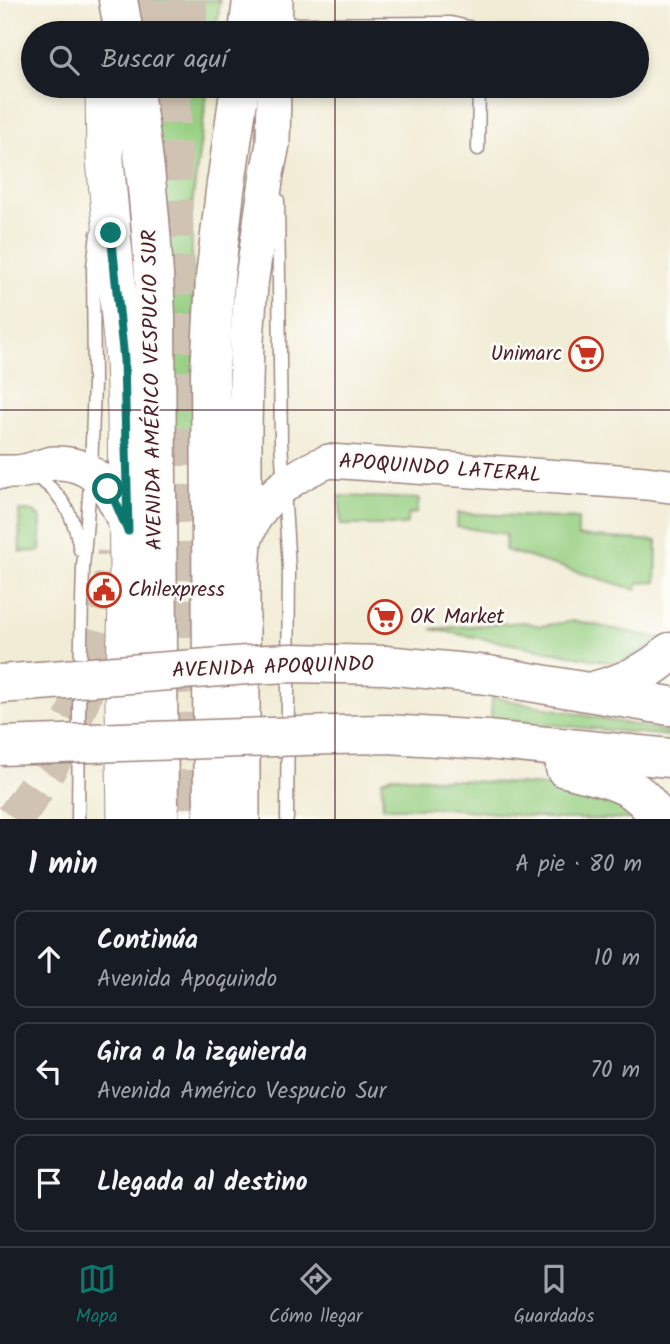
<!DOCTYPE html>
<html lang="es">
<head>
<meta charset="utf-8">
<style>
  :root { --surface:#171b24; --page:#242831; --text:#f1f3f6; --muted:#9ea1a6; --line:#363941; --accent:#0f766e }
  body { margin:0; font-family:Kalam,sans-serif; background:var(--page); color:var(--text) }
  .stop { position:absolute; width:21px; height:21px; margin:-16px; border:5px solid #0f766e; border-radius:50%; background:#fff }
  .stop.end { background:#0f766e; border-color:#fff; box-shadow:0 2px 7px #0008 }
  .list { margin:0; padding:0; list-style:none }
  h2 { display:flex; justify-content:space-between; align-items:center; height:91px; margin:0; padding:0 28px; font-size:30px }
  h2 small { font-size:23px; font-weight:400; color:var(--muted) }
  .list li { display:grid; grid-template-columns:46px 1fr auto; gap:21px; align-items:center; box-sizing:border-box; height:98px; margin:0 14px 14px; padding:0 14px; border:2px solid var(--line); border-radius:14px }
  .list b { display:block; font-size:26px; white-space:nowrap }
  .list p { margin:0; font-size:23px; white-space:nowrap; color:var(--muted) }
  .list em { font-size:23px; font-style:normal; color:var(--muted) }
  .icon { flex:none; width:38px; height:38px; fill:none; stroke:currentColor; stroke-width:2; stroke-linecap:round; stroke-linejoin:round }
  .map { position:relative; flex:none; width:670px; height:819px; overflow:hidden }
  .search { position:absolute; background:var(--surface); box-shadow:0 4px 10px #0003; left:21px; right:21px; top:21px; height:77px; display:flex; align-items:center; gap:18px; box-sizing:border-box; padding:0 24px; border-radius:38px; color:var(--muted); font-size:26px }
  .sheet { height:427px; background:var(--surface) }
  nav { display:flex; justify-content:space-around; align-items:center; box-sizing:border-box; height:98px; border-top:2px solid var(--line); background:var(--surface); font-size:19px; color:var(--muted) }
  nav a { display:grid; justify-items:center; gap:4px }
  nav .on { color:var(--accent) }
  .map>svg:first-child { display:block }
  .green { fill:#97cf82; stroke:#707756; stroke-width:2 }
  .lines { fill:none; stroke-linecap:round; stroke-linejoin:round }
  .motorway-tunnel { stroke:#d0c3b3; stroke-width:38; stroke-dasharray:38 19; stroke-linecap:butt }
  .service-casing { stroke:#9e8680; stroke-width:15 }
  .tertiary-casing { stroke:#9e8680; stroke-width:36 }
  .secondary-casing { stroke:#9e8680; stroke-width:39 }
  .primary-casing { stroke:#9e8680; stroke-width:41 }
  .service { stroke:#fff; stroke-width:12 }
  .tertiary { stroke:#fff; stroke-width:33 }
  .secondary { stroke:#fff; stroke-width:37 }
  .primary { stroke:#fff; stroke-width:38 }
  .primary-bridge-casing { stroke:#9e8680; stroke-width:41; stroke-linecap:butt }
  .primary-bridge { stroke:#fff; stroke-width:38 }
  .route { stroke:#0f766e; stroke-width:9 }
  .grid { fill:none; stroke:#4a1f2b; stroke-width:2; stroke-opacity:0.55 }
  .labels { text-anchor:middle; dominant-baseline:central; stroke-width:5; stroke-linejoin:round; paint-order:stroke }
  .poi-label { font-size:21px; fill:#4a1f2b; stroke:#fdfcf7; text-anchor:start }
  .street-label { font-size:21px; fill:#4a1f2b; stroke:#fdfcf7 }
</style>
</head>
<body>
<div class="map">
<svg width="670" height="819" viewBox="0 0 670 819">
  <rect width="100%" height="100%" fill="#fdfcf7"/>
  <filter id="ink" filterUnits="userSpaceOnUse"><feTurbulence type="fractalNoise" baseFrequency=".0143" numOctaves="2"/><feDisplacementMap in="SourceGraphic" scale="14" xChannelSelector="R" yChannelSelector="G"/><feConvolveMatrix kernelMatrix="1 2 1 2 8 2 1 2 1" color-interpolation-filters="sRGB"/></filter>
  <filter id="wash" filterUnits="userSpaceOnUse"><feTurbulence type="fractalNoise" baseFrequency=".00686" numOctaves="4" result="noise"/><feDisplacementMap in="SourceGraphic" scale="28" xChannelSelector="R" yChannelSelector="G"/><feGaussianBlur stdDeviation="1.57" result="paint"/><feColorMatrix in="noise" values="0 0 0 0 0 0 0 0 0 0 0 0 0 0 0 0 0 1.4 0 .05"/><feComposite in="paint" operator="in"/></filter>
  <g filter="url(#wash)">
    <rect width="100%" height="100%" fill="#f1ecd5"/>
    <g class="green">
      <path d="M 130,0 L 220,0 L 216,33 L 131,33 Z"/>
      <path d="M 131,86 L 208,86 L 191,212 L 197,435 L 164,434 Z"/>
      <path d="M 340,496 L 419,499 L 417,513 L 409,514 L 406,525 L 341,525 Z"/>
      <path d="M 19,511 L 33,511 L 41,519 L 40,551 L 20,552 Z"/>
      <path d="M 458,513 L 578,519 L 578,536 L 657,541 L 656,582 L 638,583 L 637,590 L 505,550 L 506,534 L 457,527 Z"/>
      <path d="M 575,621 L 664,639 L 618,664 L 431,629 L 524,622 L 540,626 Z"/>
      <path d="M 492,697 L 670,732 L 670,736 L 491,719 Z"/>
      <path d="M 392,776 L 593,789 L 627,808 L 636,819 L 557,819 L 445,808 L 383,808 L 382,780 Z"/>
    </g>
  </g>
  <g filter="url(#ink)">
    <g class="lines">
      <g class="motorway-tunnel">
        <path d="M 188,0 L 188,33"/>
        <path d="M 156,33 L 158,0"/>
        <path d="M 172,86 L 181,819"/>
        <path d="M 14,819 C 72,743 108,647 116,552"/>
      </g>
      <g class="service-casing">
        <g id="service">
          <path d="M 278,24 L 451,23 L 469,27 L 474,33"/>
          <path d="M 478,149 L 479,86"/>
          <path d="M 278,200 L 281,442 L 289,568 L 287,819"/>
          <path d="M 32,475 C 62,490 75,518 80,550"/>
          <path d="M 78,819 L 79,711 L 83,568 L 91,473 L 94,383 L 93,266 L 97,234"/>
        </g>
      </g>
      <g class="tertiary-casing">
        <g id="tertiary">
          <path d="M 275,33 L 276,0"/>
          <path d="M 0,472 C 9,472 19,473 28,470 C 37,468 45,464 55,463 C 97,462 114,494 127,529"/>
          <path d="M 246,538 C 249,532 251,524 255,518 C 271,491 300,472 329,461 L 646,483 L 670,486"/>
          <path d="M 243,819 L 243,572 L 245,541 L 245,427 L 247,340 L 251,285 L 267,174 L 273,144 L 274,86"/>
        </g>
      </g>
      <g class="secondary-casing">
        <path id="secondary" d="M 104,86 L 105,160 L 124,360 L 126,414 L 128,569 L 124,702 L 126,819"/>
      </g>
      <g class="primary-casing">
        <g id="primary">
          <path d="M 118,0 L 124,33"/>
          <path d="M 248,33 L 252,0"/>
          <path d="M 133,86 C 146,161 153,239 156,316 L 159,819"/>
          <path d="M 488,675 L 670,706"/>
          <path d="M 593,691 C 621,684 649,673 670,652"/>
          <path d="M 487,740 L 670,758"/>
          <path d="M 565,768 C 603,778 638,780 658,819"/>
          <path d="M 213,819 L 210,373 L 215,278 L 225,191 L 240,86"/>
        </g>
      </g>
      <use href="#service" class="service"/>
      <use href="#tertiary" class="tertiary"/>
      <use href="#secondary" class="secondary"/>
      <use href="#primary" class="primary"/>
      <g class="primary-bridge-casing">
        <g id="primary-bridge">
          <path d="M 0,684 L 247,665 L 291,663 L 385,665 L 488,675"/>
          <path d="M 0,746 L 333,735 L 387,734 L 487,740"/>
        </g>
      </g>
      <use href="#primary-bridge" class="primary-bridge"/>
    </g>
  </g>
  <g class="lines" filter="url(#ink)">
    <path class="route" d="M 108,489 L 115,501 L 128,531 L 124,360 L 111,233"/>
  </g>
  <path class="grid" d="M 335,0 L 335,33M 335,86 L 335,819M 0,410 L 670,410"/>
  <defs>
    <g id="supermarket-ring" transform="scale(1.75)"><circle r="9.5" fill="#fdfcf7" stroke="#c8321e" stroke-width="1.5"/><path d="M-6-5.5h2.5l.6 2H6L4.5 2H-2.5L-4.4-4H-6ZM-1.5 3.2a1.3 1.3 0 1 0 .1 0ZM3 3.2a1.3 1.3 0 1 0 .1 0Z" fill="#c8321e"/></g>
    <g id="civic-ring" transform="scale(1.75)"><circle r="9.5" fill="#fdfcf7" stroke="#c8321e" stroke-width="1.5"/><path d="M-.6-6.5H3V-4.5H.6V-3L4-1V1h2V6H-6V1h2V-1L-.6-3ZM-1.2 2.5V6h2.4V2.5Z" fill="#c8321e"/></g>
  </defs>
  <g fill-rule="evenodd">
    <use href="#supermarket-ring" x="586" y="354"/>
    <use href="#civic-ring" x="104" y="590"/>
    <use href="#supermarket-ring" x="385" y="617"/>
  </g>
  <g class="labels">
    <g class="poi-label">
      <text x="562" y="354" text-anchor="end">Unimarc</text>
      <text x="128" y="590">Chilexpress</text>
      <text x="410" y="617">OK Market</text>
    </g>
    <g class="street-label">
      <text transform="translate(153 390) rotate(-91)">AVENIDA AMÉRICO VESPUCIO SUR</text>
      <text transform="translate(440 469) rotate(4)">APOQUINDO LATERAL</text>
      <text transform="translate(273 668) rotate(-2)">AVENIDA APOQUINDO</text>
    </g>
  </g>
</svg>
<div class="stop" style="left:108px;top:489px"></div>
<div class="stop end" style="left:111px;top:233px"></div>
<div class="search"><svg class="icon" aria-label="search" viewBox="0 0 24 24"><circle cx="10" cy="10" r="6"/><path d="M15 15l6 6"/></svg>Buscar aquí</div>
</div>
<section class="sheet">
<h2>1 min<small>A pie · 80 m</small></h2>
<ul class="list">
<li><svg class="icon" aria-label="ahead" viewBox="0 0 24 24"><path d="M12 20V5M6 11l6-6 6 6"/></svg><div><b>Continúa</b><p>Avenida Apoquindo</p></div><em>10 m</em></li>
<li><svg class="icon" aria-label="left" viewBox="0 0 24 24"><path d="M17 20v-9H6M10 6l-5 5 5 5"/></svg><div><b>Gira a la izquierda</b><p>Avenida Américo Vespucio Sur</p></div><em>70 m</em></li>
<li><svg class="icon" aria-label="arrive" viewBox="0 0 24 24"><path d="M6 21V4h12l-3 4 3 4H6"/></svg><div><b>Llegada al destino</b></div></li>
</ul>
</section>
<nav>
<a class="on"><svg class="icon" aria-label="map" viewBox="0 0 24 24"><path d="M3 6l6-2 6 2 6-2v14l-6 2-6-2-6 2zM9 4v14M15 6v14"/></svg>Mapa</a>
<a><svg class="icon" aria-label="directions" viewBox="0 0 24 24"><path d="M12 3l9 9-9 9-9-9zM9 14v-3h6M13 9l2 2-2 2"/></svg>Cómo llegar</a>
<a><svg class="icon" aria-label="saved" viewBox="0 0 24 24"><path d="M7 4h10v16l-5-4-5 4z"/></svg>Guardados</a>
</nav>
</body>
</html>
